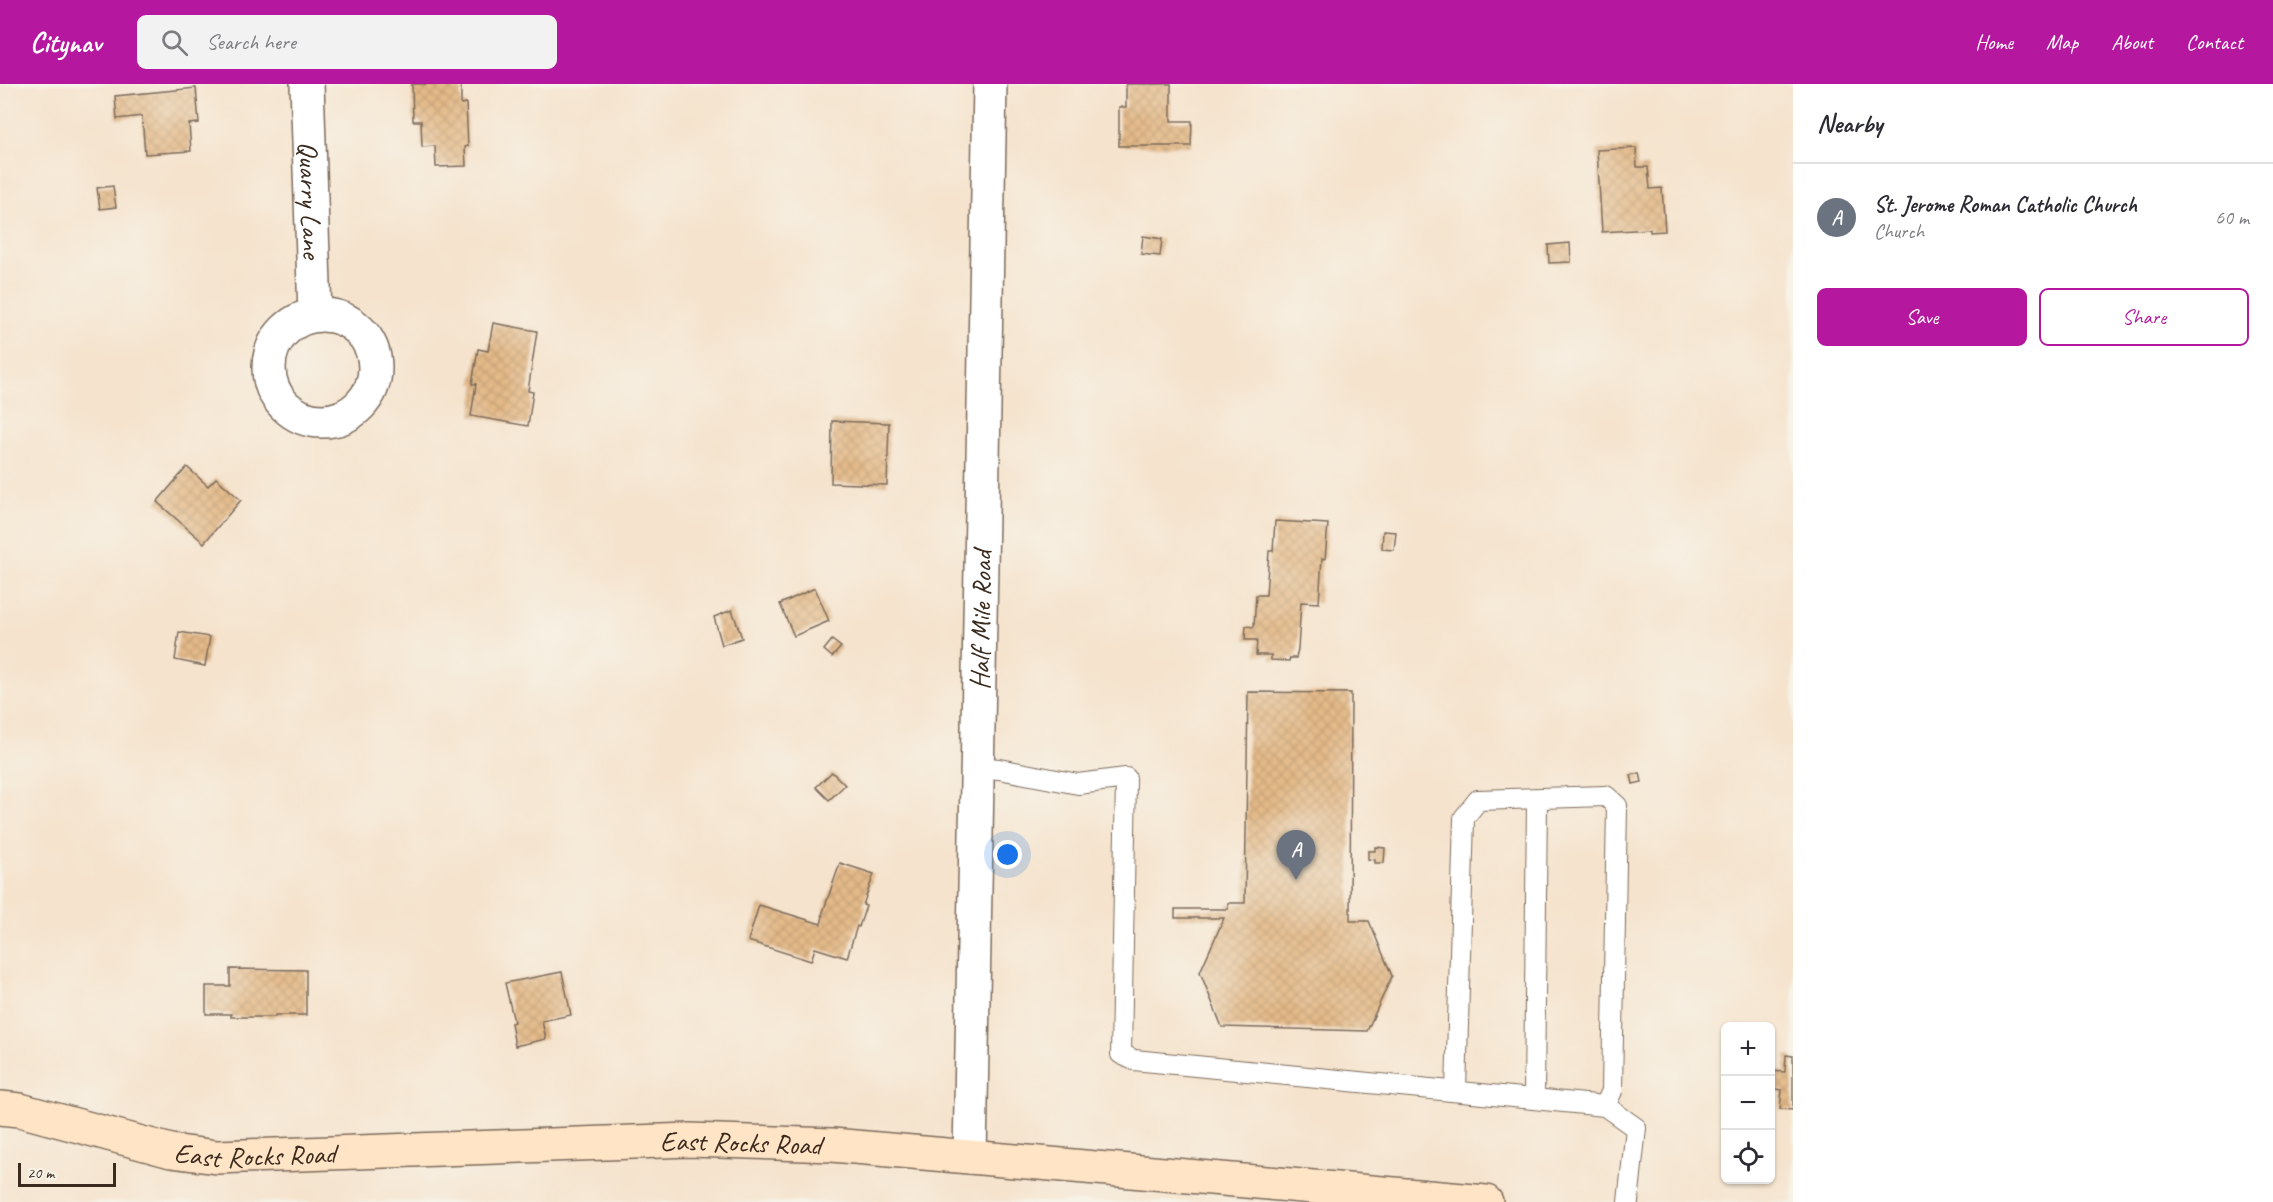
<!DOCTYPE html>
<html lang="en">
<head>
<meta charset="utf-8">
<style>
  :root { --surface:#fff; --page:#f2f2f3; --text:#2b2b33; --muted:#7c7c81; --line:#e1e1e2; --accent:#b5179e }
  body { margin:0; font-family:Caveat,sans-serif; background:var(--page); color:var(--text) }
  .controls { position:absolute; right:18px; bottom:18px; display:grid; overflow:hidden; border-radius:9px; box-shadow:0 2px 4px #0004 }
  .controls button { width:54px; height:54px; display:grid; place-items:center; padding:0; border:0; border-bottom:2px solid var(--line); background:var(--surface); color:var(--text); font:30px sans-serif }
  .scale { position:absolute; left:18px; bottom:15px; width:98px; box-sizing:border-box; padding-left:6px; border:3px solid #3b2a1e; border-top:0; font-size:16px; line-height:21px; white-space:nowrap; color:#3b2a1e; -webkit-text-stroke:4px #f7f3e8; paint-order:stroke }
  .you { position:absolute; left:1008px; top:771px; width:21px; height:21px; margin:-15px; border:4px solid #fff; border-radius:50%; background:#1a73e8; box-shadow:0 0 0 9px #1a73e833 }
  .badge { display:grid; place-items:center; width:39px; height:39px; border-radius:50%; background:var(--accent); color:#fff; font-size:20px; font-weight:700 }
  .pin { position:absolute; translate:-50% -50px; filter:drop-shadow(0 2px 3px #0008) }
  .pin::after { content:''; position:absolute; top:32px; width:21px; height:18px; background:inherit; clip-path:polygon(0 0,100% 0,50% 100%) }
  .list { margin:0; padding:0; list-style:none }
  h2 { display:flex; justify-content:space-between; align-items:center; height:78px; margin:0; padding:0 24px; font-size:26px }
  h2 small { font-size:20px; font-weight:400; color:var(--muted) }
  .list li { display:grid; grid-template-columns:39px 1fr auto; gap:18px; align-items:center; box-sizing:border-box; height:108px; padding:0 24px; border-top:2px solid var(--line) }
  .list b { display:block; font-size:22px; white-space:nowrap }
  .list p { margin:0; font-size:20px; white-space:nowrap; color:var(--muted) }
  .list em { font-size:20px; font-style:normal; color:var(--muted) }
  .actions { display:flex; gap:12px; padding:18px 24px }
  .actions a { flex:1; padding:14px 0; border:2px solid var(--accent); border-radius:9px; text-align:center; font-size:21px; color:var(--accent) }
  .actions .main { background:var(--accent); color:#fff }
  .icon { flex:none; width:33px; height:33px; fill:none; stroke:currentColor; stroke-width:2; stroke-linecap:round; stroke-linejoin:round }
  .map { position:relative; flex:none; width:1793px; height:1118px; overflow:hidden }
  header { display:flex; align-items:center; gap:36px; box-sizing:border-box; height:84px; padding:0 30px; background:var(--accent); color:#fff }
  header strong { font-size:28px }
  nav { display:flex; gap:33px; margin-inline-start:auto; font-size:21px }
  .search { width:420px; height:54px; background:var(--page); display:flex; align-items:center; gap:15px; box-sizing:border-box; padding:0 21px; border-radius:9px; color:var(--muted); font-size:22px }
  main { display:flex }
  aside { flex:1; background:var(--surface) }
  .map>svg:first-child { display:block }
  .building { fill:url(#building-cross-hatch) }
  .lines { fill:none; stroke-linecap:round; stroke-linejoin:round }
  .lane-casing { stroke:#7c6b5b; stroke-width:22 }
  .street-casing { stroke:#7c6b5b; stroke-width:36 }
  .secondary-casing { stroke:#7c6b5b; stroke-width:36 }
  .lane { stroke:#fff; stroke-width:20 }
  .street { stroke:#fff; stroke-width:33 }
  .secondary { stroke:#ffe4c6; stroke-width:33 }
  .labels { text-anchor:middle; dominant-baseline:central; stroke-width:6; stroke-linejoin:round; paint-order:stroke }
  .street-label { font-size:28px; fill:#3b2a1e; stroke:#f7f3e8 }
</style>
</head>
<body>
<header>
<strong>Citynav</strong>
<div class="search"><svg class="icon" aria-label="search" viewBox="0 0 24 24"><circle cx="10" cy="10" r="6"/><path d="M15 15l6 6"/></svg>Search here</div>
<nav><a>Home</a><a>Map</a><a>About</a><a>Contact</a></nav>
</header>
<main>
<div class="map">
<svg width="1793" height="1118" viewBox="0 0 1793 1118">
  <defs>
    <pattern id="building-cross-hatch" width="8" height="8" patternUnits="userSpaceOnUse" patternTransform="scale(1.5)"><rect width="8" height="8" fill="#e4ba89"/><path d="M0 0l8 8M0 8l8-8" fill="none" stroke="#c4a076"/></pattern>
  </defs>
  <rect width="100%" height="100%" fill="#f7f3e8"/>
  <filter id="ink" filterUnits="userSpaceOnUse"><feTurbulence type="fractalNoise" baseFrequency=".0167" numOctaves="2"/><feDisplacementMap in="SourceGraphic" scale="12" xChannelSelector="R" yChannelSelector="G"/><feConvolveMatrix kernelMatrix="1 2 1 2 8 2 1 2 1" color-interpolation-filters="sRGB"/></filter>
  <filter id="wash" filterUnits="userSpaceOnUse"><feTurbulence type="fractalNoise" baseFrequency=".008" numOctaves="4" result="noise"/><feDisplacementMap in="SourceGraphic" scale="24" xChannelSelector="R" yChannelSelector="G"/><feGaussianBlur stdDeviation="1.35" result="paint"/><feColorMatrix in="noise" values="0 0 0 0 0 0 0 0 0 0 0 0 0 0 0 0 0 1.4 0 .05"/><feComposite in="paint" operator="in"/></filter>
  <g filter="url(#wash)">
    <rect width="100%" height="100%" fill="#f5e3cd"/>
    <g id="blocks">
      <g class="building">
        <path d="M 412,0 L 461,0 L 461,20 L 466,19 L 468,62 L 465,63 L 466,82 L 436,83 L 435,62 L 422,63 L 421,37 L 413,37 Z"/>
        <path d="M 1126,0 L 1171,0 L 1171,37 L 1192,37 L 1191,62 L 1119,62 L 1119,23 L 1126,23 Z"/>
        <path d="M 196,4 L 199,39 L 189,40 L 191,67 L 145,70 L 142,32 L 117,35 L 115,12 Z"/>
        <path d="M 1636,64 L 1637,83 L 1648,83 L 1650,105 L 1662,104 L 1665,147 L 1650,148 L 1650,145 L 1602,148 L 1597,66 Z"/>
        <path d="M 113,102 L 116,123 L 100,125 L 97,104 Z"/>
        <path d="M 1143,152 L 1162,155 L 1160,172 L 1141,170 Z"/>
        <path d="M 1570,159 L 1571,178 L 1549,179 L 1548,161 Z"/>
        <path d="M 493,239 L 537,247 L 528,307 L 533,308 L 528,342 L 471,332 L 476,300 L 472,300 L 478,265 L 488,267 Z"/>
        <path d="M 832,337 L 889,339 L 887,401 L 831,399 Z"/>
        <path d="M 187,383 L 208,402 L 216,394 L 241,416 L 204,459 L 157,418 Z"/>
        <path d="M 1275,437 L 1328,440 L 1325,475 L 1322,474 L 1319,519 L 1301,518 L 1298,565 L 1296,574 L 1290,574 L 1289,577 L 1271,576 L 1271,571 L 1256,571 L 1257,556 L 1245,556 L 1246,542 L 1254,543 L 1256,511 L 1266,511 L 1269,467 L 1273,467 Z"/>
        <path d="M 1383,447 L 1396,448 L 1394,466 L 1382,465 Z"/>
        <path d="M 815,504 L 829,537 L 794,552 L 780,520 Z"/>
        <path d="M 732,526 L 742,554 L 722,561 L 714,533 Z"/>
        <path d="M 179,548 L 210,553 L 205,582 L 175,576 Z"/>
        <path d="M 832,556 L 841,563 L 832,573 L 824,566 Z"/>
        <path d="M 1248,608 L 1351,609 L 1350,837 L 1369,837 L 1392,892 L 1367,947 L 1222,943 L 1200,888 L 1224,834 L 1175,834 L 1175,825 L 1228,825 L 1228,819 L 1245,819 Z"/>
        <path d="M 832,688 L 845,701 L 829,716 L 816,703 Z"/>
        <path d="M 1640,689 L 1642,698 L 1633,700 L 1631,691 Z"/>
        <path d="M 1375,763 L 1385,764 L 1384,779 L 1375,779 L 1375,776 L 1368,775 L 1368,767 L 1375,767 Z"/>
        <path d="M 840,779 L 874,790 L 863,821 L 866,822 L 859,843 L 857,842 L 847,874 L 815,864 L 811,877 L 748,857 L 759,821 L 821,840 L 823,832 L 822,831 Z"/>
        <path d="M 230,885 L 306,886 L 306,931 L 275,931 L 275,933 L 231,933 L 231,930 L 206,930 L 206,902 L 230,902 Z"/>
        <path d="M 562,888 L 571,931 L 542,937 L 546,955 L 515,962 L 511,939 L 514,938 L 505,899 Z"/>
        <path d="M 1786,971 L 1793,972 L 1793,1026 L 1780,1025 L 1782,1006 L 1770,1004 L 1770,987 L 1785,988 Z"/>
      </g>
    </g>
  </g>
  <g filter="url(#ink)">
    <use href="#blocks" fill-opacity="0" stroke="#7c6b5b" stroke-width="1.5"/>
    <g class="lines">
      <g class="lane-casing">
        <g id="lane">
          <path d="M 976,683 L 999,685 L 1078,700 L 1126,694 L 1121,970 L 1134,976 L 1605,1022 L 1636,1044 L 1628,1118"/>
          <path d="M 1456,1007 L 1464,734 L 1478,716 L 1606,712 L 1617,722 L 1612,1007 L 1605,1022"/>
          <path d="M 1534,1014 L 1537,715"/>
        </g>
      </g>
      <g class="street-casing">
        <g id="street">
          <path id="s1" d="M 307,0 L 315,230"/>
          <circle cx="322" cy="284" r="53"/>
          <path id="s2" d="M 970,1073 L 990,0"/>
        </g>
      </g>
      <g class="secondary-casing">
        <g id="secondary">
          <path id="s3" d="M 0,1024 L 20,1026 L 171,1067 L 217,1073 L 690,1056 L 832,1061 L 1486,1118"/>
        </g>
      </g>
      <use href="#lane" class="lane"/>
      <use href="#street" class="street"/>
      <use href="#secondary" class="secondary"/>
    </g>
  </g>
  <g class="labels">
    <g class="street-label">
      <text stroke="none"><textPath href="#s1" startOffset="116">Quarry Lane</textPath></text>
      <text stroke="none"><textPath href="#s2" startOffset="537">Half Mile Road</textPath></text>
      <text stroke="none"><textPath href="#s3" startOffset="747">East Rocks Road</textPath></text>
      <text stroke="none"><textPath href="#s3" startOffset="261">East Rocks Road</textPath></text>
    </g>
  </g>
</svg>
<div class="controls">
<button>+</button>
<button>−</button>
<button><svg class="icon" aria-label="locate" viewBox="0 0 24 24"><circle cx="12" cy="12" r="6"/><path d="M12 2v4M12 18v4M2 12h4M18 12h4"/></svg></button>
</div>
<div class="scale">20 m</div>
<div class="you"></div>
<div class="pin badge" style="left:1296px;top:796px;background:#6b7280">A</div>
</div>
<aside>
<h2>Nearby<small></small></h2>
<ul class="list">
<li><span class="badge" style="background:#6b7280">A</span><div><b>St. Jerome Roman Catholic Church</b><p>Church</p></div><em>60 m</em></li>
</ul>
<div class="actions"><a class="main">Save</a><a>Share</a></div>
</aside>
</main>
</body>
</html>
